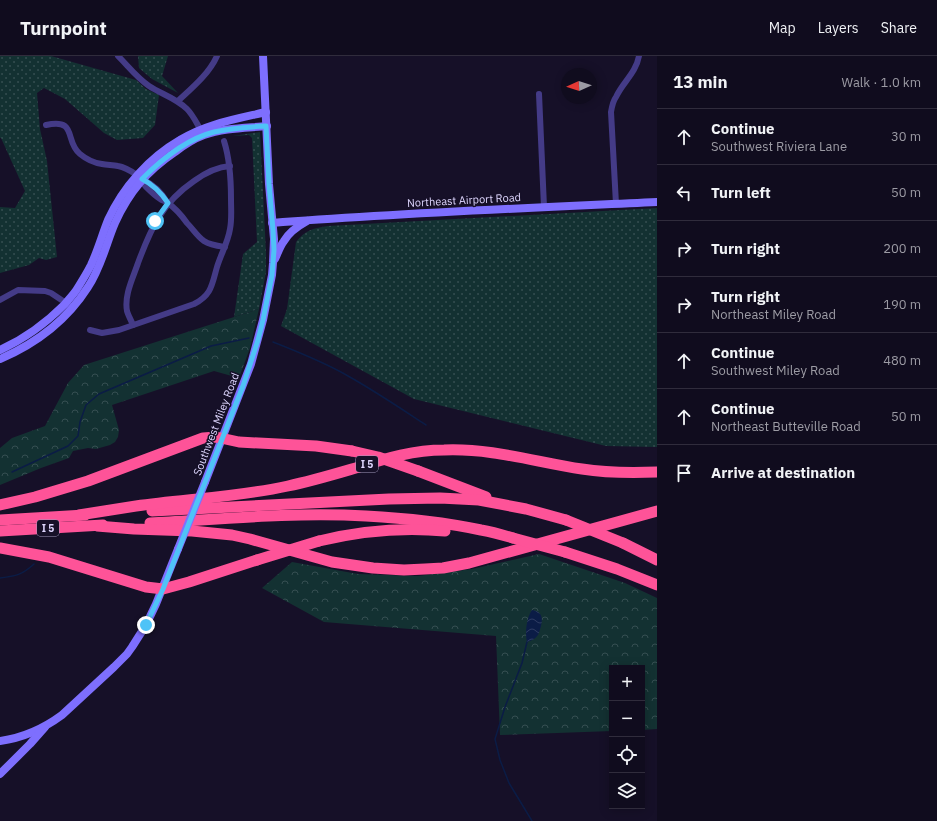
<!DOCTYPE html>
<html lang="en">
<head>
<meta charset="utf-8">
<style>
  :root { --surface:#100c1e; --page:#1e1a2b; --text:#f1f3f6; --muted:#9c9ba4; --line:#302c3c }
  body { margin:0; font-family:"IBM Plex Sans",sans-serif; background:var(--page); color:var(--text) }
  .controls { position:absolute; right:12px; bottom:12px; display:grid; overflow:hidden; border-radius:0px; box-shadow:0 2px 10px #0003 }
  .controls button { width:36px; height:36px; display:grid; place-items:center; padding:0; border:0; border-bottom:1px solid var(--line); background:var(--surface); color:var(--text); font:20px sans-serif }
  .compass { position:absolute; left:561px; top:12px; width:36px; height:36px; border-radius:50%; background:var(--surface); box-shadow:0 2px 10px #0003; rotate:267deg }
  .stop { position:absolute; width:12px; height:12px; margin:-9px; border:3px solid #4fc3f7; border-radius:50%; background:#fff }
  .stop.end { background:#4fc3f7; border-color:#fff; box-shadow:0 1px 4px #0008 }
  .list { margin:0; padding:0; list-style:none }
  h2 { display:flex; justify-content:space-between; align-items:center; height:52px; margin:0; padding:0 16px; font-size:17px }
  h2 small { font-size:13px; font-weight:400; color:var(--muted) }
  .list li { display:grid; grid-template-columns:26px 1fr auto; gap:12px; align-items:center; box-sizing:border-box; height:56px; padding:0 16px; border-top:1px solid var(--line) }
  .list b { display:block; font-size:15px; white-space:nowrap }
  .list p { margin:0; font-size:13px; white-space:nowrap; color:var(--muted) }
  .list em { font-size:13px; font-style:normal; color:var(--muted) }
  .icon { flex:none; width:22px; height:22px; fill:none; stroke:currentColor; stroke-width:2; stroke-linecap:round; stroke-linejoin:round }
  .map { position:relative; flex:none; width:657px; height:765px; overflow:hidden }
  header { display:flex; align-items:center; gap:24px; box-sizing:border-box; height:56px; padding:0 20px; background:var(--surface); border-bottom:1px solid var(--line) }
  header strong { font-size:19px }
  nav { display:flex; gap:22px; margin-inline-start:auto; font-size:14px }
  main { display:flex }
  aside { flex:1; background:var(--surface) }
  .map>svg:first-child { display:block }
  .grass { fill:url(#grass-dots) }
  .forest { fill:url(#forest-crowns) }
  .water { fill:url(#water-waves) }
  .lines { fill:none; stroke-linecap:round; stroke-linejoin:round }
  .stream { stroke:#0b1c46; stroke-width:1.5 }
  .street { stroke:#443b87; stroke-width:6 }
  .secondary { stroke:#7e6ffe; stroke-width:8 }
  .highway { stroke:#fe5398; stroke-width:11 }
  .secondary-bridge { stroke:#7e6ffe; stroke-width:8 }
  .highway-bridge { stroke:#fe5398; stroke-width:11 }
  .route { stroke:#4fc3f7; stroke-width:5 }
  .labels { text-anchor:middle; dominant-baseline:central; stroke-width:3; stroke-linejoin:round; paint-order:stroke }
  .shield { fill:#161028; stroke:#a39bbe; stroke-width:1 }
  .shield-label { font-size:10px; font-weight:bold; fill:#dfd7ff }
  .street-label { font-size:11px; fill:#dfd7ff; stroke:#161028 }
</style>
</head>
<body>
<header>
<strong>Turnpoint</strong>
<nav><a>Map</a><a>Layers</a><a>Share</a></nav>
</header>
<main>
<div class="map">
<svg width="657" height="765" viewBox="0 0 657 765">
  <defs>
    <pattern id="grass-dots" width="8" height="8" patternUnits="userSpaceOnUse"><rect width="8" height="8" fill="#133132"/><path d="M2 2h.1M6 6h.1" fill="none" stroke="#354e51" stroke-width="1.8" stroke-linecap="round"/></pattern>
    <pattern id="forest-crowns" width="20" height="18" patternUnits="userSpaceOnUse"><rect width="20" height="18" fill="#133132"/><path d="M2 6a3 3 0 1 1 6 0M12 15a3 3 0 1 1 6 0" fill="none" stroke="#354e51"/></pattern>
    <pattern id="water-waves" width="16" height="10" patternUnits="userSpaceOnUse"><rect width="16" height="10" fill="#0b1c46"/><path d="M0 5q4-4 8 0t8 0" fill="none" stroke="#2e3c62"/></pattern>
  </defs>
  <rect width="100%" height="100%" fill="#161028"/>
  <g class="grass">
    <path d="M 0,0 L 51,0 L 136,24 L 146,33 L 159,39 L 155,69 L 143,82 L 117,84 L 104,77 L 65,43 L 44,32 L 37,37 L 40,73 L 47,105 L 57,201 L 46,204 L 39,202 L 29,209 L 0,217 L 0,151 L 15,152 L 25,135 L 1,82 L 0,82 Z"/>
    <path d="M 138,0 L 168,0 L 162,20 L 178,37 L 152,23 L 139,12 Z"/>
    <path d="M 260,76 L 266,197 L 266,216 L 259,253 L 234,261 L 243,198 L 257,186 L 252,82 L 249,79 L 235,80 L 233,80 Z"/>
    <path d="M 657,152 L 657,391 L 606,390 L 414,343 L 281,270 L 287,253 L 296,186 C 305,174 314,172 328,170 Z"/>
  </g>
  <g class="forest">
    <path d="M 259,253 L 250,292 L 239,322 L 214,315 L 112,349 L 119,374 L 118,381 L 115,386 L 110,389 L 96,393 L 88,392 L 73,395 L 69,402 L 41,412 L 0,429 L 0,392 L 12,382 L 45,370 L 68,327 L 84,309 Z"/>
    <path d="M 539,498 L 625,527 L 657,542 L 657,673 L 642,674 L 642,612 L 612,612 L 612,675 L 500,679 L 496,580 L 324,566 L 262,532 L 292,506 L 358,518 L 418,520 L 472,513 Z"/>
  </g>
  <path class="water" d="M 532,554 C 542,555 543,562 541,570 C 540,573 539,577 538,579 C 535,583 531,585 527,586 C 525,577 526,563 532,554 Z"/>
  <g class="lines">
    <g class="stream">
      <path d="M 273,286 C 298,296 324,306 348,320 C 375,335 400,352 426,369"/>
      <path d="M 12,416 L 68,390 L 78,380 L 80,366 L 86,349 L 99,338 L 211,290 L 249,282"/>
      <path d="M 0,522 C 16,520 22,519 34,508"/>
      <path d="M 527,586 L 522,607 L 505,651 L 495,683 L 500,704 L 509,727 L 532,765"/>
    </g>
    <g class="street">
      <path d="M 118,0 C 128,10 137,22 149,30 C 161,38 176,42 187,53 C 193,59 197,68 202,76"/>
      <path d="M 539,38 L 544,151"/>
      <path d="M 178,45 C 192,32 209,18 217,0"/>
      <path d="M 46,69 C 78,62 64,85 80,98 C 86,103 95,107 102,108 C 107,109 113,109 118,110 C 124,111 131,115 137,119 C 144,124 141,126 146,131 C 150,135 155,140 160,143 C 162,145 166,145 168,147 C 175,152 182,160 187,167 C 193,173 197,180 204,185 C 210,189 218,190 225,191"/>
      <path d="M 142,123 C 152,128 162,137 167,146"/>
      <path d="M 616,148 L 611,56 C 612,50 613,45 616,41 C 623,26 636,17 639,0"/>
      <path d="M 0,244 L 18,234 L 45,235 L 51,237 L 69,249"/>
      <path d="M 133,269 C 131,264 128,259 127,255 C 124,239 133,222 138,207 C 151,172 162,147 194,125 C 205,117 216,111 230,110"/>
      <path d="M 90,274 L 102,277 L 119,274 L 194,248 C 212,239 212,228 217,211 C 221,198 228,186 230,173 C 232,163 231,153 231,143 C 231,123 230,104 224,85"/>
    </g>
    <g class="secondary">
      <path d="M 272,167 C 400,157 529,152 657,146"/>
      <path d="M 275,203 C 278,197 280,190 284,185 C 289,176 298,170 307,165"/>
      <path d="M 0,294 C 24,283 45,268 64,249 C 68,244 74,238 77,233 C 82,225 87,217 91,209 C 98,194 102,179 108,164 C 123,131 149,102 180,84 C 206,68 236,63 266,56"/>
      <path d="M 0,303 C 35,288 67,264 88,231 C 101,212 106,188 115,167 C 129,136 147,115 175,96 C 184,89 193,83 204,79 C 223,72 246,72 267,70"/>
      <path d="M 205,426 L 251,308 L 263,264 L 272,219 L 273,207 L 274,183 L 269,128 L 263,0"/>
      <path d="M 0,685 C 22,682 43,673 62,659 L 114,611 L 127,598 L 132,591 L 146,569 L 156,548 L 178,493"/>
      <path d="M 0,718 L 30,688 L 45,671"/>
    </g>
    <g class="highway">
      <path d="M 418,415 L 486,441"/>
      <path d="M 0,449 L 35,441 L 88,425 L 203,382 L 216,381 L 239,386 L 316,390 L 352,395"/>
      <path d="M 152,455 L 389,443 L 440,442 L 479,444 L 526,453 L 566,464"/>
      <path d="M 79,459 C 98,456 117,453 136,450 C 187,443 238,441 288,430 C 312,425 335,418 359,411 C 387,402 414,394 444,394 C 491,392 536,406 582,413 C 607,417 632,417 657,416"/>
      <path d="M 0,464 L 85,459"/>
      <path d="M 150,467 C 222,463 294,456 366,460 C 404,462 443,466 481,474 C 492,476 503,479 513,482"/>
      <path d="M 97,470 L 134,473 L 192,475 L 232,479 L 250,483 L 332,506 L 373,512 L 404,514 L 425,513 L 443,512 L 469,507 L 657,455"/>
      <path d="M 0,475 L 103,469"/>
      <path d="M 319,485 C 360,475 402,471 445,475"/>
      <path d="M 623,487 L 657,504"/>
      <path d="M 0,492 L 49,501 L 146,531 L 163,533 L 189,526 L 257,504"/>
      <path d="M 565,496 L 617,513 L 657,529"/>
    </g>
    <path class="secondary-bridge" d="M 178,493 L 205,426"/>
    <g class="highway-bridge">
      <path d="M 352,395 L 378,401 L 418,415"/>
      <path d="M 566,464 L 623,487"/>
      <path d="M 513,482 L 565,496"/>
      <path d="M 257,504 L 319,485"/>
    </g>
  </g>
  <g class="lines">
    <path class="route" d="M 146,569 L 163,533 L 243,330 L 258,284 L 263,264 L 272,219 L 274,194 L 273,174 L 269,128 L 266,70 C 249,71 231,72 214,76 C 186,83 162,103 142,123 C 152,128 162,138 168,147 L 155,165"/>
  </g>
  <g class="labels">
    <g class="shield">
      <rect x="356" y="400" width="22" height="16" rx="3"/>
      <rect x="37" y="464" width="22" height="16" rx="3"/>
    </g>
    <g class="shield-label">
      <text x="367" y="408">I 5</text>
      <text x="48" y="472">I 5</text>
    </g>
    <g class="street-label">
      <text transform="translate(464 144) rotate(-3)">Northeast Airport Road</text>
      <text transform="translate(216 368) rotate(-69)">Southwest Miley Road</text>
    </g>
  </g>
</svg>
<div class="controls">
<button>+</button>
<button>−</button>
<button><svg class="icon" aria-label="locate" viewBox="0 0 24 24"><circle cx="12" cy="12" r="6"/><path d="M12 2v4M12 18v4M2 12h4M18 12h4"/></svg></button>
<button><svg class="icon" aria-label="layers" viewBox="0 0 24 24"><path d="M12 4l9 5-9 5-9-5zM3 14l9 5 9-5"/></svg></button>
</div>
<svg class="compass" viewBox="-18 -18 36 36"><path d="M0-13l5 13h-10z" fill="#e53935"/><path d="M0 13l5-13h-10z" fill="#9c9ba4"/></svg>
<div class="stop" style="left:155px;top:165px"></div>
<div class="stop end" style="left:146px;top:569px"></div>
</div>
<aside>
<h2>13 min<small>Walk · 1.0 km</small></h2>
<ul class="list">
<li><svg class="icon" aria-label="ahead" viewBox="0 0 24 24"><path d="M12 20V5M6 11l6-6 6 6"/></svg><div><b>Continue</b><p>Southwest Riviera Lane</p></div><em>30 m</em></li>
<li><svg class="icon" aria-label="left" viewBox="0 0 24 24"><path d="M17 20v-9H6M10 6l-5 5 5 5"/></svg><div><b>Turn left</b></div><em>50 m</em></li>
<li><svg class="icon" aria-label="right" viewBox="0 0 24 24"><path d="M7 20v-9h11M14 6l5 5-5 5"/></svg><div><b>Turn right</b></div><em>200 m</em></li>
<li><svg class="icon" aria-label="right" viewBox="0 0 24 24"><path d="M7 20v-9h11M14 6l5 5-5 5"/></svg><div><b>Turn right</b><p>Northeast Miley Road</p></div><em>190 m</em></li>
<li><svg class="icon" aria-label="ahead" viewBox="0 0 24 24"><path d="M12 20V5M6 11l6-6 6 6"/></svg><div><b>Continue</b><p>Southwest Miley Road</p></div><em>480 m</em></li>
<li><svg class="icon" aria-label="ahead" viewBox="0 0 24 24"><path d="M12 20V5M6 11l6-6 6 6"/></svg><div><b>Continue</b><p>Northeast Butteville Road</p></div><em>50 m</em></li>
<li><svg class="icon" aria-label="arrive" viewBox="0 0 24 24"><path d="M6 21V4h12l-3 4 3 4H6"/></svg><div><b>Arrive at destination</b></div></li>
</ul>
</aside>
</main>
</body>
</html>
